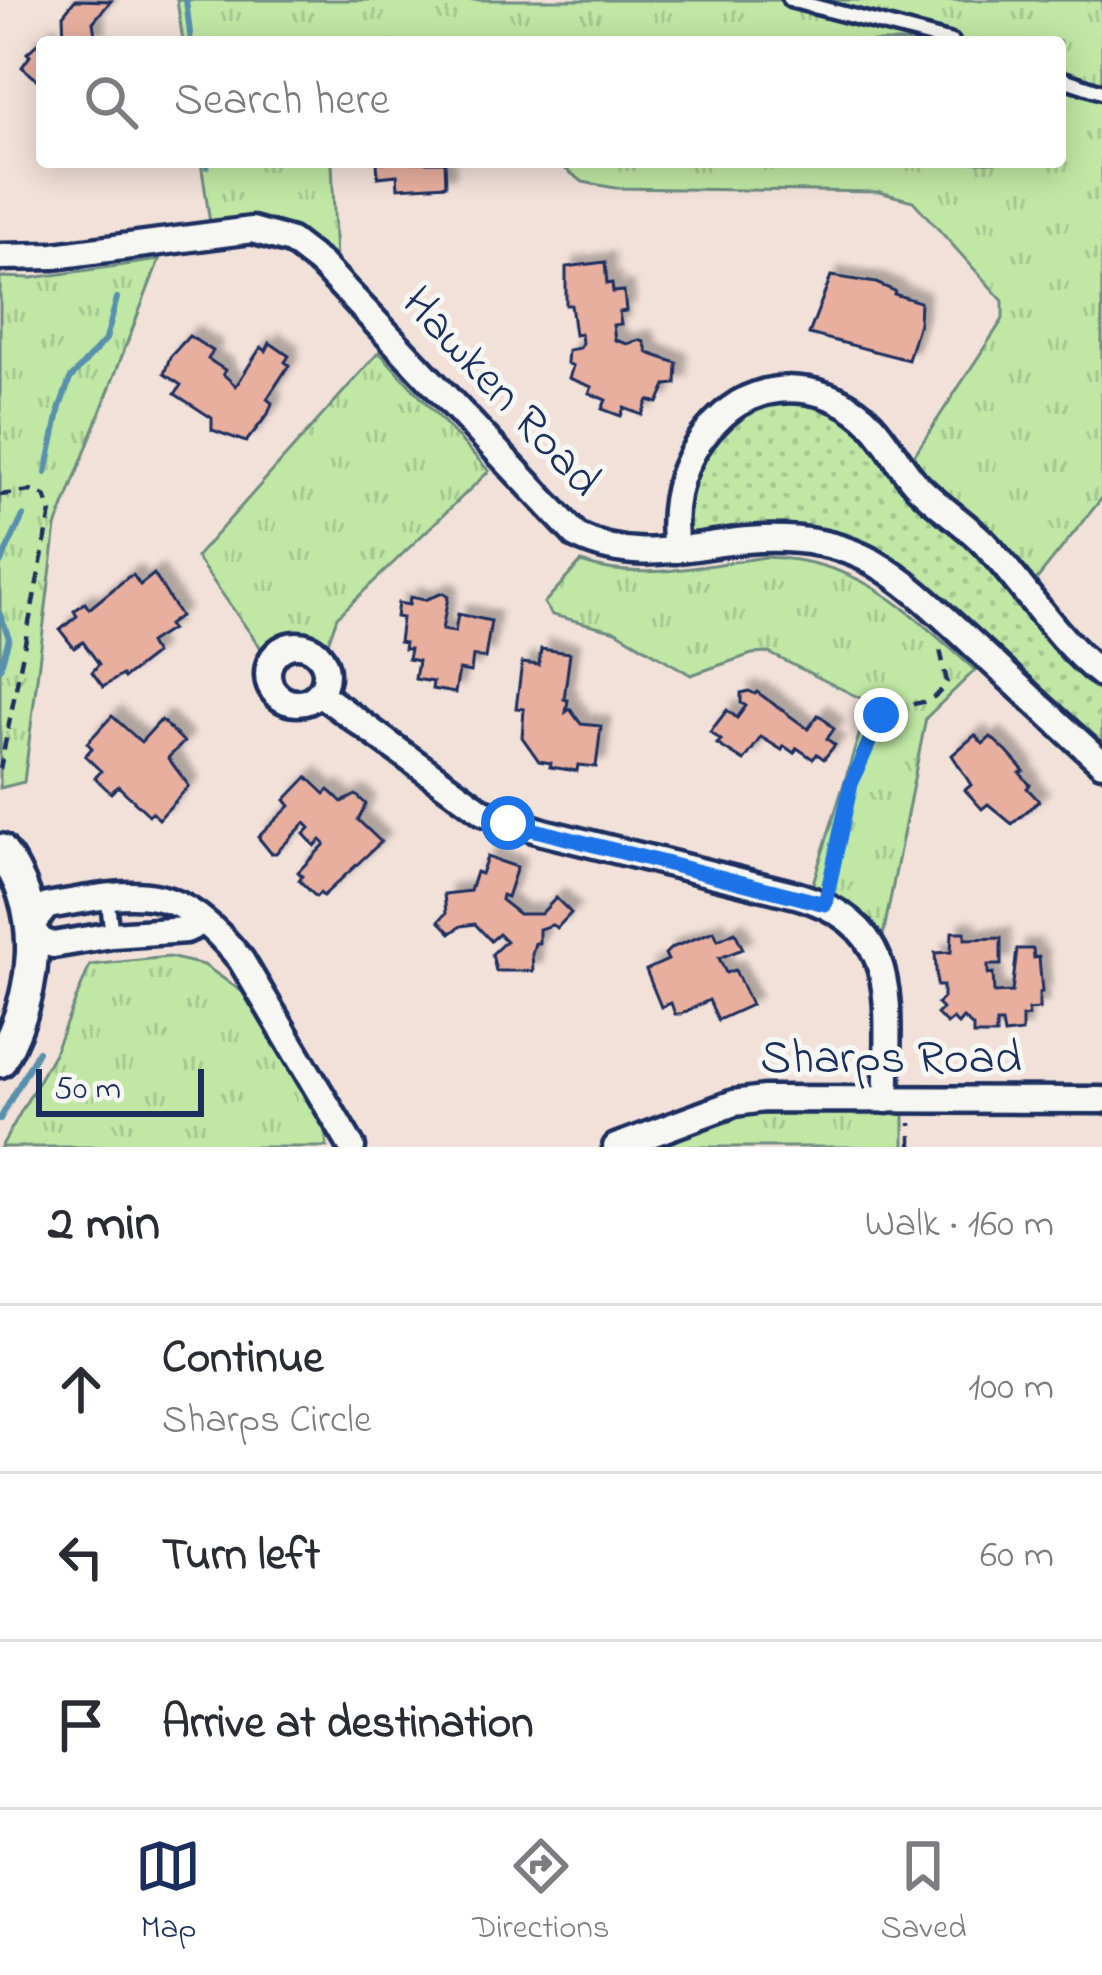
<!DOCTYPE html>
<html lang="en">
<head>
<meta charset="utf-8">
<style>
  :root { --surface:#fff; --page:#f7f7f7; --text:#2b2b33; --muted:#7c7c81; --line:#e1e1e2; --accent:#1b2f5e }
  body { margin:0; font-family:"Indie Flower",sans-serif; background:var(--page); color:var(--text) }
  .scale { position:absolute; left:36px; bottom:30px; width:168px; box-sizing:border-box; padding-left:12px; border:6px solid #1b2f5e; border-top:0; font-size:33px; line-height:42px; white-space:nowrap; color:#1b2f5e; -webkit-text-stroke:9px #f6f6f2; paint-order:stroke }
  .stop { position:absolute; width:36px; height:36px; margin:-27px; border:9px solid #1a73e8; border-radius:50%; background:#fff }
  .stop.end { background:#1a73e8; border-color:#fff; box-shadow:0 3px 12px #0008 }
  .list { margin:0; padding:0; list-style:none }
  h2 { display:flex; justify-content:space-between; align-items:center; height:156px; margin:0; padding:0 48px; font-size:51px }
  h2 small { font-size:39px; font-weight:400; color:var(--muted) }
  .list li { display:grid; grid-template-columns:78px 1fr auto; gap:36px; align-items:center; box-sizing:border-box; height:168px; padding:0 48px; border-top:3px solid var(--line) }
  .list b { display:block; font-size:45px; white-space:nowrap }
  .list p { margin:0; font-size:39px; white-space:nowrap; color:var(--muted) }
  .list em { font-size:39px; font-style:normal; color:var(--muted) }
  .icon { flex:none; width:66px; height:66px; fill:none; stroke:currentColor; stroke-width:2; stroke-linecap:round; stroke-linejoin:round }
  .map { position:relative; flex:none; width:1102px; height:1147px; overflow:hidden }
  .search { position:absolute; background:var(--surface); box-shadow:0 6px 30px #0003; left:36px; right:36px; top:36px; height:132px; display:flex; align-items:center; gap:30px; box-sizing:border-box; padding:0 42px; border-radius:12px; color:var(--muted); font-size:45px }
  .sheet { height:660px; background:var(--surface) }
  nav { display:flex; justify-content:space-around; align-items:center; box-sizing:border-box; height:168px; border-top:3px solid var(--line); background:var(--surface); font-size:33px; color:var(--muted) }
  nav a { display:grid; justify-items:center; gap:6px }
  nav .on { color:var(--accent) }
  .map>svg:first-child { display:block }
  .grass { fill:url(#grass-tufts); stroke:#6e8c81; stroke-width:3 }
  .garden { fill:url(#garden-dots); stroke:#6e8c81; stroke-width:3 }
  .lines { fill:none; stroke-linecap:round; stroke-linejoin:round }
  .stream { stroke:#5991ad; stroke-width:6 }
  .building { fill:#e8af9f; stroke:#1b2f5e; stroke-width:3; filter:url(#shadow) }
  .service-casing { stroke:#1b2f5e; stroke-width:21 }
  .minor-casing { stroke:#1b2f5e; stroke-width:33 }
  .tertiary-casing { stroke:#1b2f5e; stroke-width:39 }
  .path { stroke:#1b2f5e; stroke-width:4.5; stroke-dasharray:12 9; stroke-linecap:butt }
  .service { stroke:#f6f6f2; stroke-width:12 }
  .minor { stroke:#f6f6f2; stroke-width:24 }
  .tertiary { stroke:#f6f6f2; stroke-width:30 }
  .route { stroke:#1a73e8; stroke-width:15 }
  .labels { text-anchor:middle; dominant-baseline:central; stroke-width:10; stroke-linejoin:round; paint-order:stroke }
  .street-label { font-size:48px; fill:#1b2f5e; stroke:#f6f6f2 }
</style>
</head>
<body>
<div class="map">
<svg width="1102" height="1147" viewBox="0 0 1102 1147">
  <defs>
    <pattern id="grass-tufts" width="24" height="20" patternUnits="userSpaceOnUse" patternTransform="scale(3)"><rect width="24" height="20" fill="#c0e8a4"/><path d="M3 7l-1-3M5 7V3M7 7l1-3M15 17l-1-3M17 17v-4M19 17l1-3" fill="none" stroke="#a4c790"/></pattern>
    <pattern id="garden-dots" width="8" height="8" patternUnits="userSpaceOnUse" patternTransform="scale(3)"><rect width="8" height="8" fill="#c0e8a4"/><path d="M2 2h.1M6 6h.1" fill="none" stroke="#a4c790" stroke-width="1.8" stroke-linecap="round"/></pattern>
    <filter id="shadow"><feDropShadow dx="9" dy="-9" stdDeviation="3" flood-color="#0004"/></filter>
  </defs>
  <rect width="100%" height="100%" fill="#f2e1d9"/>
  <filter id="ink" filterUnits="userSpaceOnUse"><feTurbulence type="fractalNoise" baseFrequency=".00833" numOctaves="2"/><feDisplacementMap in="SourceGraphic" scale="24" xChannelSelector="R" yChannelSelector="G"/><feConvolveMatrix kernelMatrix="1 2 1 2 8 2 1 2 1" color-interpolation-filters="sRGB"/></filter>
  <g filter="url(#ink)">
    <g class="grass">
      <path d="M 177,0 L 1102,0 L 1102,498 L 1033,584 L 911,460 L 1003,319 L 1003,301 L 913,201 L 879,192 L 615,188 L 583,182 L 556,162 L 1060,162 L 1060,42 L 183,42 Z"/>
      <path d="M 201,162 L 332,162 L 336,262 C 299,224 263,217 210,223 Z"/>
      <path d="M 159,260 L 56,527 L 24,782 L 0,788 L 0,277 L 32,278 Z"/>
      <path d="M 379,352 L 489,471 L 337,617 L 327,646 C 303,631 284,633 263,651 L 196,557 Z"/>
      <path d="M 766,557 C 863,561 906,610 975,670 L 926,718 L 883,936 C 862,910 843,897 812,886 L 866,713 L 872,704 L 769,653 L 752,654 L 691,675 L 616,631 L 552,615 L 544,603 L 581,562 C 640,583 705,565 766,557 Z"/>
      <path d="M 169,957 L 204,965 L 244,993 L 325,1129 L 327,1147 L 1,1147 L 54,1053 L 90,965 Z"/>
      <path d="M 904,1113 L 904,1147 L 656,1147 L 749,1114 Z"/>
    </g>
    <path class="garden" d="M 811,400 L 853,420 L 1102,686 L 1102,746 L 923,583 C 872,542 820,524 754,526 C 732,527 708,535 687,531 C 673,489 721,413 763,402 C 777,399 796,401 811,400 Z"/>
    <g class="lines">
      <g class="stream">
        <path d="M 186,0 L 191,42"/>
        <path d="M 207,167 L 208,162"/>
        <path d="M 46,473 L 60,407 L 70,379 L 106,339 L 117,298"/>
        <path d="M 0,564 L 23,516"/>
        <path d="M 0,614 L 9,638 L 0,669"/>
        <path d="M 0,1119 L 38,1051"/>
      </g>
    </g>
    <g class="building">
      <path d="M 75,0 L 111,1 L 93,22 L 96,42 L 64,39 L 63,15 Z"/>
      <path d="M 45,37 L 51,42 L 42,42 L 42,84 L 22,67 L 30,56 L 27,53 Z"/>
      <path d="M 377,162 L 445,162 L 446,185 L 398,188 L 397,175 L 378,177 Z"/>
      <path d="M 605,262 L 607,284 L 612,283 L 613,292 L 624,291 L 626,311 L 619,312 L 621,324 L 613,325 L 615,340 L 627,344 L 639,340 L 644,342 L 648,353 L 677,363 L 676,384 L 666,385 L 658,403 L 648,400 L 642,415 L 624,408 L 621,416 L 602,409 L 606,400 L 589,393 L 592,387 L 569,378 L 573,366 L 567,363 L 568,350 L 580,348 L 582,343 L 581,334 L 575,335 L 571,305 L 566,305 L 566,267 Z"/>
      <path d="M 831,276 L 876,283 L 895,291 L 894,294 L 920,302 L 919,323 L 908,360 L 809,334 Z"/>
      <path d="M 189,336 L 213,351 L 208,359 L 225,370 L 223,374 L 236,386 L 261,347 L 266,351 L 270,343 L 289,356 L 285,362 L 289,365 L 267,399 L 272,403 L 268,414 L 246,442 L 212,430 L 212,418 L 175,394 L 181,385 L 164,374 L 170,357 Z"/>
      <path d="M 154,574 L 180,616 L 168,625 L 171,629 L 149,643 L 155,654 L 124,678 L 122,675 L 103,687 L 92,672 L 99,664 L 83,642 L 74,648 L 60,630 L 77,616 L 74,611 L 85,603 L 89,609 L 128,577 L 133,575 L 140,585 Z"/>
      <path d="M 443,593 L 448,597 L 442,630 L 455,632 L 458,614 L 491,621 L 485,658 L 473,656 L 471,672 L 459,670 L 455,693 L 432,689 L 433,682 L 415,679 L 418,661 L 408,659 L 410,649 L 404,649 L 405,643 L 399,642 L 402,618 L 396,617 L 398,603 L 409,605 L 410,597 L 424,600 Z"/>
      <path d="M 541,649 L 570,653 L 564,699 L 568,700 L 566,712 L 570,709 L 581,724 L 601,726 L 596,767 L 578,765 L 577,771 L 550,767 L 551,763 L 539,761 L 522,737 L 524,709 L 516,708 L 522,663 L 539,665 Z"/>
      <path d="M 749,691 L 755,694 L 757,692 L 808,729 L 818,715 L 823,718 L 834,729 L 827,739 L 835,745 L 824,759 L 817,754 L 813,759 L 797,748 L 794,753 L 784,746 L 782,750 L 761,737 L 744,761 L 717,744 L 721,740 L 710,732 L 727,710 L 737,718 L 746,706 L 741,703 L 741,693 Z"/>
      <path d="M 112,716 L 141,742 L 161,720 L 184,742 L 168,758 L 189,786 L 159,819 L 152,812 L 149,815 L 118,786 L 111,793 L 95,778 L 101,771 L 85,756 L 92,748 L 87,743 Z"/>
      <path d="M 975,735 L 983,744 L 991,737 L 1007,752 L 1024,771 L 1020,773 L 1030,785 L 1027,788 L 1039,801 L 1012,824 L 988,804 L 982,809 L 965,790 L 971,785 L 952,755 Z"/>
      <path d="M 307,777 L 325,794 L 329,790 L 342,802 L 356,795 L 366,804 L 358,820 L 381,842 L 323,896 L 320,893 L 316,897 L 299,880 L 302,876 L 298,872 L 325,844 L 321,840 L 315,846 L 304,834 L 310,828 L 305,823 L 276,853 L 271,853 L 258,837 L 290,806 L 285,800 Z"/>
      <path d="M 487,857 L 517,867 L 507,897 L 502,895 L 501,900 L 519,914 L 541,914 L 556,898 L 571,913 L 557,928 L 552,925 L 539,929 L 539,943 L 535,943 L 532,954 L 533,971 L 496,971 L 492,954 L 506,941 L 499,934 L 491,941 L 475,924 L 461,926 L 451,933 L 439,921 L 446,913 L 444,894 L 470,891 L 476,872 L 481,874 Z"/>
      <path d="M 714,931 L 718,940 L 735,932 L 743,949 L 719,958 L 726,973 L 735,970 L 751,1005 L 718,1020 L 709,1000 L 681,1014 L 675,1014 L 671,1003 L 661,1007 L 646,970 L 668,960 L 665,954 L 671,948 Z"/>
      <path d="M 952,932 L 965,932 L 965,939 L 1001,938 L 1001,965 L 988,965 L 988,974 L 993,973 L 994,993 L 1012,992 L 1017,949 L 1033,949 L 1034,958 L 1039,957 L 1042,992 L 1039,993 L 1039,1009 L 1028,1010 L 1029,1016 L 1022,1017 L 1022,1032 L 1004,1034 L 1002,1023 L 996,1023 L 996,1035 L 973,1035 L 973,1027 L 963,1018 L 958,1024 L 953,1019 L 947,1024 L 937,1014 L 942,1009 L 937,1004 L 943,998 L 943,986 L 937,986 L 935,953 L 951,952 Z"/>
    </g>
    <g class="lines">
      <g class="service-casing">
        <g id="service">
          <path d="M 790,0 L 952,42"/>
          <path d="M 1060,78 L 1102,92"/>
          <path d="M 107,895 L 112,935"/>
        </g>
      </g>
      <g class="minor-casing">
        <g id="minor">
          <path d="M 0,257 L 54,256 L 252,230 L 291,241 L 321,264 L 577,536 C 649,571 710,535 785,539 C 815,540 847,548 873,562 C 911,584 941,615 973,644 C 1016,684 1059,724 1102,763"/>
          <path d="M 676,550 C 669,499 683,452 722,416 C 764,376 832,383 871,424 C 888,442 899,465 915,483 C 936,506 964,522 985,544 C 1025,586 1055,639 1102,675"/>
          <circle cx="297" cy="674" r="29"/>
          <path d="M 319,693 L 483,812 L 543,832 L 796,895 C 907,927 885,1006 887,1100"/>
          <path d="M 201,923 L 186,930 L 112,935 L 53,945 L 42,941 L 30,927 L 47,906 C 139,890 177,880 241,960 L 352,1147"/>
          <path d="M 616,1147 L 734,1103 L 764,1099 L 1102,1100"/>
        </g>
      </g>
      <g class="tertiary-casing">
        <path id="tertiary" d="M 0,850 C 49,913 36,996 0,1061"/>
      </g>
      <g class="path">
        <path d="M 0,495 L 31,491 L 45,496 L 51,512 L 0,769"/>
        <path d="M 829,883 C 843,837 852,739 890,709 C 914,701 932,708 947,682 L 940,649 L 942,645"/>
        <path d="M 911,1147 L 911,1123"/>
      </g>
      <use href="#service" class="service"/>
      <use href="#minor" class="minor"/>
      <use href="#tertiary" class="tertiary"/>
    </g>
  </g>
  <g class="lines" filter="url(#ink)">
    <path class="route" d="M 508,823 L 825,904 L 851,784 L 881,715"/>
  </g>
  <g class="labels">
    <g class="street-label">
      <text transform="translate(500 393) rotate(47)">Hawken Road</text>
      <text x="891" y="1060">Sharps Road</text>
    </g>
  </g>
</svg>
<div class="scale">50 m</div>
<div class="stop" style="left:508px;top:823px"></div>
<div class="stop end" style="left:881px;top:715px"></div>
<div class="search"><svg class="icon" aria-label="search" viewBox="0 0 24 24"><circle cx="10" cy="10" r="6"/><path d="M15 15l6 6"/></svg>Search here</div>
</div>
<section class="sheet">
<h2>2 min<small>Walk · 160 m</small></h2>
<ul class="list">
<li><svg class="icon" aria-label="ahead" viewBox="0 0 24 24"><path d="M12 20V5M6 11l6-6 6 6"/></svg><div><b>Continue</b><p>Sharps Circle</p></div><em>100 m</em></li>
<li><svg class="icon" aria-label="left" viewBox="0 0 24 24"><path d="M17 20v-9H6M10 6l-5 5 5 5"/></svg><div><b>Turn left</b></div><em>60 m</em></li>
<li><svg class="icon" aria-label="arrive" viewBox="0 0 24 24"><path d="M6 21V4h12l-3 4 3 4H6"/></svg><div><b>Arrive at destination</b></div></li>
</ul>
</section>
<nav>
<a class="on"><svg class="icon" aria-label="map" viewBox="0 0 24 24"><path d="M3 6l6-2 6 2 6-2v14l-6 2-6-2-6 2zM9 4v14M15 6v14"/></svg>Map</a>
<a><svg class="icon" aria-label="directions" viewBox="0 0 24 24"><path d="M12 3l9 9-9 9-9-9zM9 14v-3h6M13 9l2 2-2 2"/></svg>Directions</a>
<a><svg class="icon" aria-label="saved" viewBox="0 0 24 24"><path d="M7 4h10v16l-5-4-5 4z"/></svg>Saved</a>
</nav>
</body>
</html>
